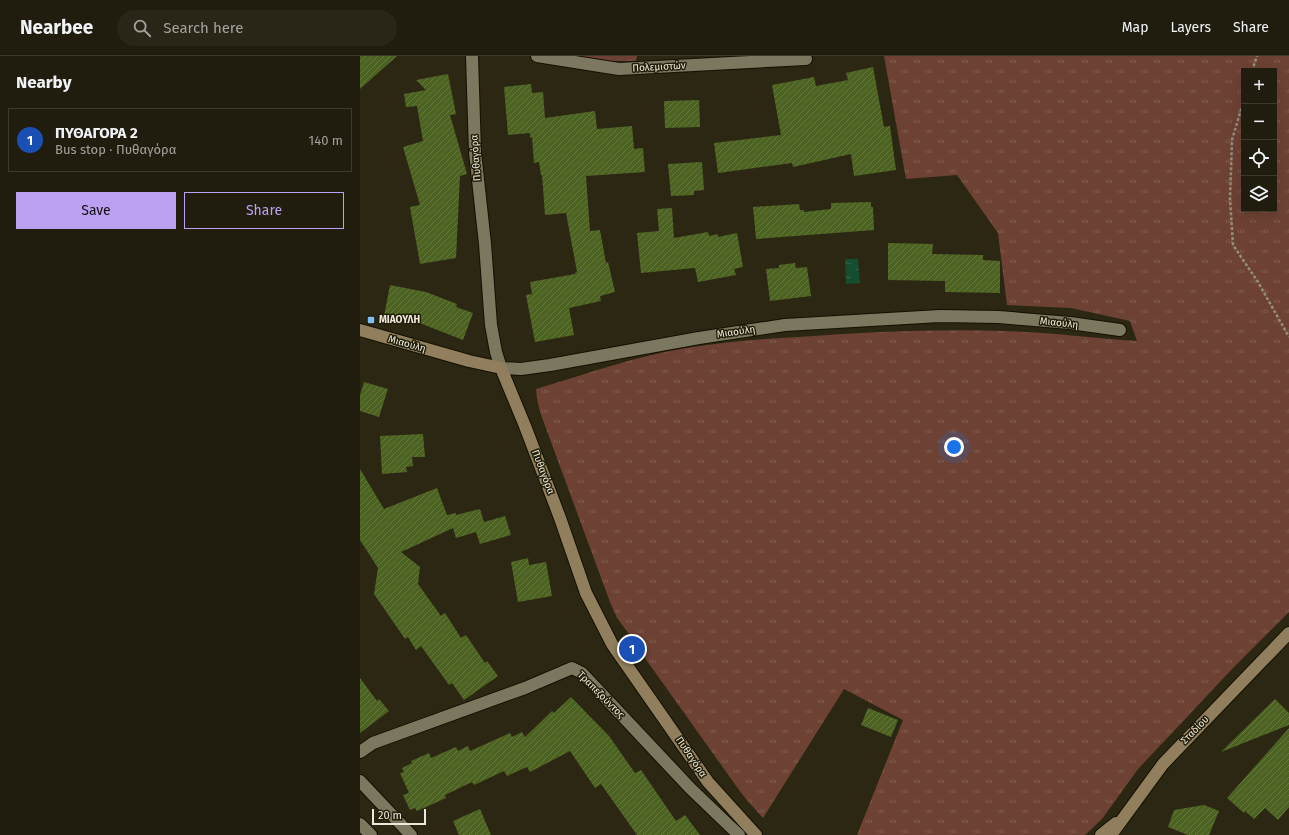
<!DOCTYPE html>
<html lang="en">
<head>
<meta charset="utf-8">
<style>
  :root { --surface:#211d0e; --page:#292617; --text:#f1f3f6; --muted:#a2a29e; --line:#3e3b2e; --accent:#bca0f2 }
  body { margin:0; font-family:"Fira Sans",sans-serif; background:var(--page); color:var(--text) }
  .controls { position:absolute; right:12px; top:12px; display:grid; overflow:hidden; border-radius:0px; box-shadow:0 4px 16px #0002 }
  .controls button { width:36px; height:36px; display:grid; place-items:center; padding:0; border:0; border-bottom:1px solid var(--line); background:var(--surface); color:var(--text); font:20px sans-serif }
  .scale { position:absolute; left:12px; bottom:10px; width:54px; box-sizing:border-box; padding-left:4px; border:2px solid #ece9dc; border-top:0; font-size:11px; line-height:14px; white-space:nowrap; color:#ece9dc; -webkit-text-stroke:3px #221e08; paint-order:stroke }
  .you { position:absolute; left:594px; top:391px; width:14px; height:14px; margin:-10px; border:3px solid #fff; border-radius:50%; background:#1a73e8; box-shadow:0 0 0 6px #1a73e833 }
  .badge { display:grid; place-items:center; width:26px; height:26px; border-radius:50%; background:var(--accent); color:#fff; font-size:13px; font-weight:700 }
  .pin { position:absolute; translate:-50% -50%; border:2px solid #fff; box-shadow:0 1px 4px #0006 }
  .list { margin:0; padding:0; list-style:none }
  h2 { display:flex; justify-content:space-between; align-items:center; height:52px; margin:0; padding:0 16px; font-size:17px }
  h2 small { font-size:13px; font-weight:400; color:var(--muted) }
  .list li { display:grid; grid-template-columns:26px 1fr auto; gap:12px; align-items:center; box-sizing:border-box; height:64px; margin:0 8px 8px; padding:0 8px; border:1px solid var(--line); border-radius:0px }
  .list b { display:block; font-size:15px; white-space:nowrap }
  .list p { margin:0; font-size:13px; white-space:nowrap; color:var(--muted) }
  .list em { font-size:13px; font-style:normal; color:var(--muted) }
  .actions { display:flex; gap:8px; padding:12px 16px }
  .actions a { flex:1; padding:9px 0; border:1px solid var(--accent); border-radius:0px; text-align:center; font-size:14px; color:var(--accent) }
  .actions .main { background:var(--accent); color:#111 }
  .icon { flex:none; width:22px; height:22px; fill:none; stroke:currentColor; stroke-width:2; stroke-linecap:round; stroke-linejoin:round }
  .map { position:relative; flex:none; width:929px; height:779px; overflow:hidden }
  header { display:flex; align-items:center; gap:24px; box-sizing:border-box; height:56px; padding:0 20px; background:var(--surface); border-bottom:1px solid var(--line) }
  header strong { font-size:19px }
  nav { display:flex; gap:22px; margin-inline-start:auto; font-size:14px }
  .search { width:280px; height:36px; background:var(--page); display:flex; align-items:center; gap:10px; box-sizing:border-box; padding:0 14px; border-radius:22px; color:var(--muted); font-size:15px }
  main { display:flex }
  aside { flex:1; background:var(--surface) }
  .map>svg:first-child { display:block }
  .grass { fill:url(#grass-tufts); fill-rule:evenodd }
  .water { fill:url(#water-ripples) }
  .building { fill:url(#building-hatch) }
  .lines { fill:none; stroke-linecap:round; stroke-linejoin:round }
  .street-casing { stroke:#141000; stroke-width:14 }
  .secondary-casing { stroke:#141000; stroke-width:14 }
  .path { stroke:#938f7e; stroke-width:2.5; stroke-dasharray:3 2; stroke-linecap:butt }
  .street { stroke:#7c775f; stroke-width:12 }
  .secondary { stroke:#907e5d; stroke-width:12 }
  .poi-dot { fill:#7abff8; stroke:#221e08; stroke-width:1.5 }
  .labels { text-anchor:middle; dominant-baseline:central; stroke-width:3; stroke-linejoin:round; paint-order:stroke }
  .street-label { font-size:10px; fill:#ece9dc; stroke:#221e08 }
  .poi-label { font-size:10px; font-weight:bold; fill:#ece9dc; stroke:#221e08; text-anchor:start }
</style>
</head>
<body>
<header>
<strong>Nearbee</strong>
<div class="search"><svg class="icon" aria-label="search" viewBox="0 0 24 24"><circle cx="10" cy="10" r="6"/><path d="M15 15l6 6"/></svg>Search here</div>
<nav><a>Map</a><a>Layers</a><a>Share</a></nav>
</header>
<main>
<aside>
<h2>Nearby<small></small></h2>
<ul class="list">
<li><span class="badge" style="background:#1a4fb4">1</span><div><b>ΠΥΘΑΓΟΡΑ 2</b><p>Bus stop · Πυθαγόρα</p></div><em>140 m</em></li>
</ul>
<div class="actions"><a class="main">Save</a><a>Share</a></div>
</aside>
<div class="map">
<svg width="929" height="779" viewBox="0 0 929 779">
  <defs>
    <pattern id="grass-tufts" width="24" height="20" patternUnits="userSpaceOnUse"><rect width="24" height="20" fill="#6d4234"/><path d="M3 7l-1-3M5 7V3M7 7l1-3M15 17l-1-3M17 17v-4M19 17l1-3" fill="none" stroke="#825d51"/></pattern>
    <pattern id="water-ripples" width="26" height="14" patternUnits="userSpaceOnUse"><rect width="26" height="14" fill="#154d2f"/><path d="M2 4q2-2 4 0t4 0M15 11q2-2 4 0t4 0" fill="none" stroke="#37674d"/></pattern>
    <pattern id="building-hatch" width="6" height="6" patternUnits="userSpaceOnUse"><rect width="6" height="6" fill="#4b6221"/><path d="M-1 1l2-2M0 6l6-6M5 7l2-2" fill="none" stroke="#657841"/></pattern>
  </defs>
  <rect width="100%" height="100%" fill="#2c2712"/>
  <g class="grass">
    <path d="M 216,0 L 277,0 L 276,5 L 242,5 Z"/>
    <path d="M 524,0 L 929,0 L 929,556 L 874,611 L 778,713 L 742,763 L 725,779 L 497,779 L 543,664 L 484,633 L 403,762 L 386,743 L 374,727 L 280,595 L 284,592 L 278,581 L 272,582 L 257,562 L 250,546 L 180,356 L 177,343 L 176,333 C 226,318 276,300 326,292 C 363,286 402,283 439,281 C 507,276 575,273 643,275 C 688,276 732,282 777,285 L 770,265 L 711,252 L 647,249 L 638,177 L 597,119 L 546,123 ZM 884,15 L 914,15 L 914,153 L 884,153 Z"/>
  </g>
  <path class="water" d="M 485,203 L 498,203 L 500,227 L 486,228 Z"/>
  <g class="building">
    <path d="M 0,0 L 37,0 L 0,33 Z"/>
    <path d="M 513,11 L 524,71 L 530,70 L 536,114 L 494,120 L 491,98 L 433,111 L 432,107 L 358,117 L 354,87 L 421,79 L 412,29 L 454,21 L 456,30 L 488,24 L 486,17 Z"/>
    <path d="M 88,18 L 96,58 L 90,59 L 107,118 L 100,120 L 96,202 L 60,208 L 50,151 L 60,149 L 43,91 L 63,85 L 57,50 L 46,51 L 44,38 L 66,34 L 56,24 Z"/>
    <path d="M 171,28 L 172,37 L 183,36 L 185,62 L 235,55 L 237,73 L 272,70 L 274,93 L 283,92 L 285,116 L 226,120 L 230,175 L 240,174 L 246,207 L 248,206 L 255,236 L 240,240 L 241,245 L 209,252 L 214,279 L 175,286 L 166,239 L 172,238 L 170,226 L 215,218 L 215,217 L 217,216 L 206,157 L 185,159 L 182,119 L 181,119 L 179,106 L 174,107 L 172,81 L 170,82 L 170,77 L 148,79 L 144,31 Z"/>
    <path d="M 339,44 L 340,71 L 305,72 L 304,45 Z"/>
    <path d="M 342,106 L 344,134 L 334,135 L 334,139 L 311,140 L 308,108 Z"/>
    <path d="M 511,146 L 511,151 L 513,151 L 514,174 L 396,183 L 393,151 L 439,148 L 440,154 L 444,154 L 444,156 L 471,153 L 471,147 Z"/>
    <path d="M 312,152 L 314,182 L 348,176 L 349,180 L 358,178 L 358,181 L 377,177 L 383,211 L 374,213 L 376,219 L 338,226 L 335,212 L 281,217 L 277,177 L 299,175 L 297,153 Z"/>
    <path d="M 528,187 L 573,188 L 572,198 L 623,199 L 623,204 L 640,205 L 640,237 L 585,236 L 585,225 L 528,224 Z"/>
    <path d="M 435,207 L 436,212 L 447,211 L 451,240 L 410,245 L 406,213 L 419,212 L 419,209 Z"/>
    <path d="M 30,229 L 66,236 L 97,248 L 96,251 L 113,257 L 103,284 L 57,266 L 24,260 Z"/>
    <path d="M 4,326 L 28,333 L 19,361 L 0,355 L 0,339 Z"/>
    <path d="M 63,378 L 65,401 L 52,401 L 53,410 L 46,411 L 47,416 L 22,418 L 20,380 Z"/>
    <path d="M 0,413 L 24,453 L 77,432 L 87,459 L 96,457 L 96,459 L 120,453 L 124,466 L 145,460 L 151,479 L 120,488 L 116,476 L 96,482 L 93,472 L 41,496 L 60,511 L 58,528 L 81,560 L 85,557 L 101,582 L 106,579 L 125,607 L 127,605 L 138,620 L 104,644 L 92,627 L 89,629 L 61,590 L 56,594 L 48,581 L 45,583 L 14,538 L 18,512 L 0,484 Z"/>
    <path d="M 168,502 L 169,509 L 186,506 L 192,540 L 158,546 L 151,506 Z"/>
    <path d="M 0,622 L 17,645 L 19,643 L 29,655 L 0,677 Z"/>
    <path d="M 211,641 L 249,680 L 275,717 L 281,714 L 316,765 L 325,759 L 340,779 L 277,779 L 241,728 L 235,732 L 210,695 L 170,716 L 167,711 L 147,720 L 144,715 L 114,729 L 112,726 L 85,739 L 86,742 L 57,755 L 55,752 L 50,754 L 43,739 L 49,737 L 40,717 L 44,716 L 42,712 L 52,707 L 51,705 L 69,697 L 71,702 L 96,691 L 98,695 L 108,690 L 110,695 L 150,677 L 152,681 L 162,676 L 165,681 L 192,655 L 194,657 Z"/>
    <path d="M 915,643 L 929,657 L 929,669 L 861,696 Z"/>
    <path d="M 508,652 L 538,664 L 531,681 L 501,669 Z"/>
    <path d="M 929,672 L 929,751 L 918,764 L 905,752 L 894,763 L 885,755 L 884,757 L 867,742 Z"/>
    <path d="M 844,749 L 859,755 L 849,779 L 828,779 L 808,771 L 814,754 Z"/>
    <path d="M 120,753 L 131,779 L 99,779 L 93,765 Z"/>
  </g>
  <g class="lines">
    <g class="street-casing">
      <g id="street">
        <path d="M 112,0 L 115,96 L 125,188 L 131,269 L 136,296 L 141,312 L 161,313 L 190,309 L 339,282 L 425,269 L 580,260 L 639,261 L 710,267 L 760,274"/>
        <path d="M 177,0 L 259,13 L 446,3"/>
        <path d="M 0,696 L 13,687 L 165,632 L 212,612 L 222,617 L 330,732 L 379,779"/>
        <path d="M 0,725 L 51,779"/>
        <path d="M 0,768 L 11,779"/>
      </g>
    </g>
    <g class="secondary-casing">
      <g id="secondary">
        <path d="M 0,274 L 109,305 L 141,312 L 165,370 L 200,462 L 226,537 L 252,588 L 348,726 L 396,779"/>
        <path d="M 741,779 L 756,767"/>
        <path d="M 751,779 L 803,708 L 929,577"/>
      </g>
    </g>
    <g class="path">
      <path d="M 892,15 L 897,0"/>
      <path d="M 884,43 L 872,84 L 870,143 L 873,189 L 898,226 L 929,281"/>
    </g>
    <use href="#street" class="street"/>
    <use href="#secondary" class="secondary"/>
  </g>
  <rect class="poi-dot" x="7" y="260" width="8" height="8" rx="2"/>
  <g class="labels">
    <g class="street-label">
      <text transform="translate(299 11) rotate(-3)">Πολεμιστών</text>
      <text transform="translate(116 102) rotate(-94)">Πυθαγόρα</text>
      <text transform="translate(699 267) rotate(6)">Μιαούλη</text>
      <text transform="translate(376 276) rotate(-8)">Μιαούλη</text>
      <text transform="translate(47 288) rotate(16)">Μιαούλη</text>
      <text transform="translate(183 416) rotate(69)">Πυθαγόρα</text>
      <text transform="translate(241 639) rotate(45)">Τραπεζούντος</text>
      <text transform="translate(835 674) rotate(-46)">Σταδίου</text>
      <text transform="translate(331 701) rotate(56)">Πυθαγόρα</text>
    </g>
    <g class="poi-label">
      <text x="19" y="264">ΜΙΑΟΥΛΗ</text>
    </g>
  </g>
</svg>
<div class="controls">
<button>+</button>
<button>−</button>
<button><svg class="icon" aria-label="locate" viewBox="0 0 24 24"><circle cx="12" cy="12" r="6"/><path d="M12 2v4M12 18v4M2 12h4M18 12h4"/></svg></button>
<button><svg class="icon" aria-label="layers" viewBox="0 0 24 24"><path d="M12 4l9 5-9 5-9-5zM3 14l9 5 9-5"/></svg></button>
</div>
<div class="scale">20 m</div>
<div class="you"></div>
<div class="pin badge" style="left:272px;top:593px;background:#1a4fb4">1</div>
</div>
</main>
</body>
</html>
